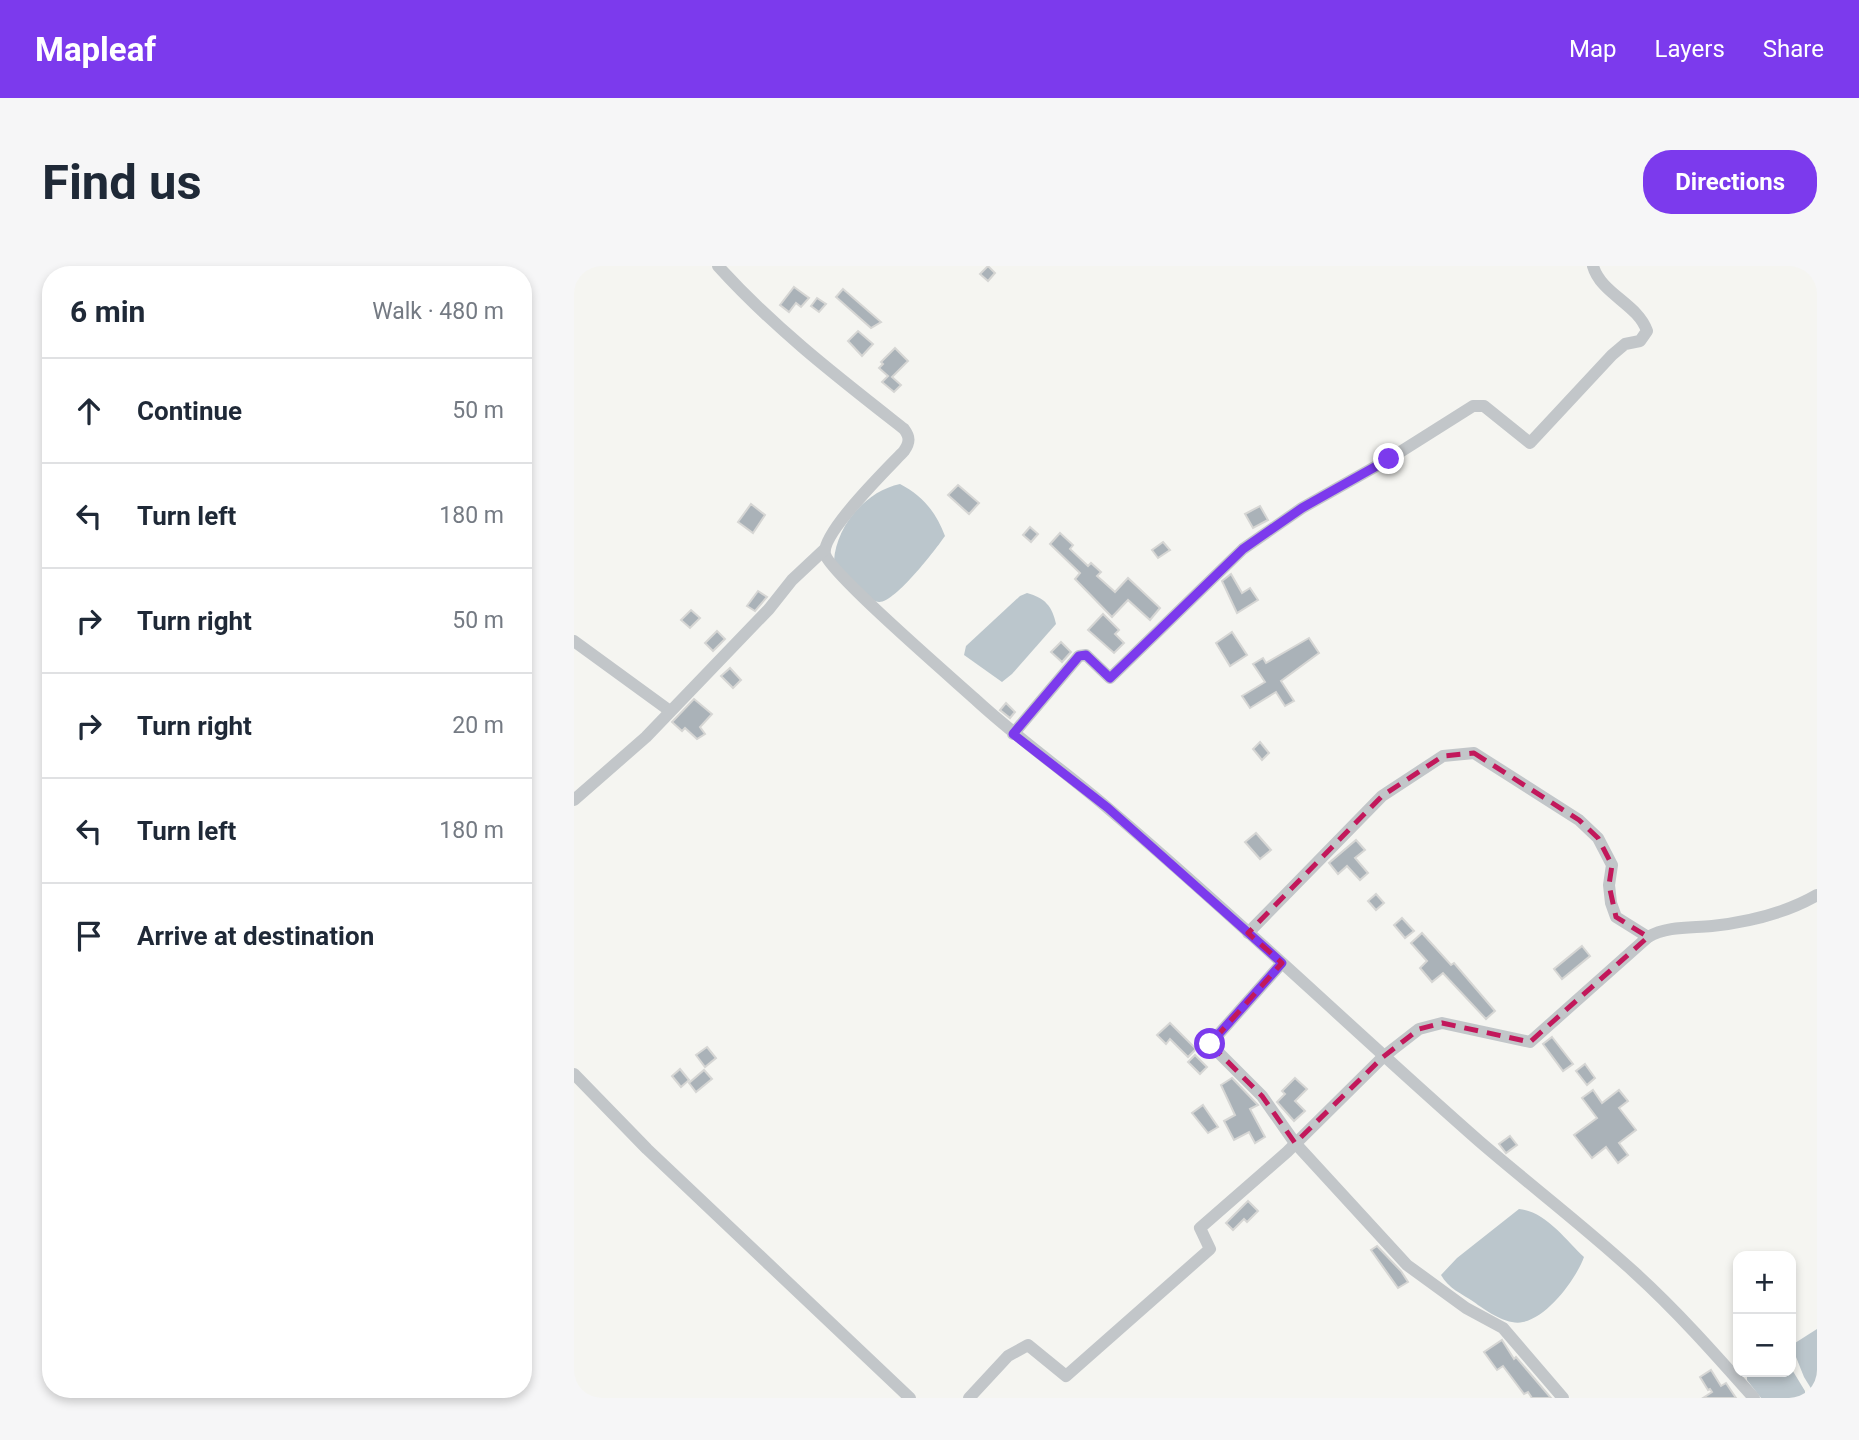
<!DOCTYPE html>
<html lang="en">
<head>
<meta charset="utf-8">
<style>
  :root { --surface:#fff; --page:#f6f6f7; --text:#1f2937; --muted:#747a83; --line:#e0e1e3; --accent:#7c3aed }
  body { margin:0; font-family:Roboto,sans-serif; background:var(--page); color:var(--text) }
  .controls { position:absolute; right:21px; bottom:21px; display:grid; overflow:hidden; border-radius:14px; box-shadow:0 4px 10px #0003 }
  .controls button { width:63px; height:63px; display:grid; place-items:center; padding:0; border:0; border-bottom:2px solid var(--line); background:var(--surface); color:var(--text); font:35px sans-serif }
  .stop { position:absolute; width:21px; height:21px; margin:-16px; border:5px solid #7c3aed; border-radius:50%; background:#fff }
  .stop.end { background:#7c3aed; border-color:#fff; box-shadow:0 2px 7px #0008 }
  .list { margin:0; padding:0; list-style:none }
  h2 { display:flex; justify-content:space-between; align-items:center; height:91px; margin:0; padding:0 28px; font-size:30px }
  h2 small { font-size:23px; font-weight:400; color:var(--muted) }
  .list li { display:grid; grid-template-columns:46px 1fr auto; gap:21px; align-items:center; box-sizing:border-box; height:105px; padding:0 28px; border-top:2px solid var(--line) }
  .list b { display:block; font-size:26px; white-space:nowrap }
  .list em { font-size:23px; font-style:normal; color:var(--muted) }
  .icon { flex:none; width:38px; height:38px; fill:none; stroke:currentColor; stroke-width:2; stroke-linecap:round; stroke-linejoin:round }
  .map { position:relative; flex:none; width:1243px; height:1132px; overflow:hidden; border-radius:28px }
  header { display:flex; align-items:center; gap:42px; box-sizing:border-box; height:98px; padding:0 35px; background:var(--accent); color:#fff }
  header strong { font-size:33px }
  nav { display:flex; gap:38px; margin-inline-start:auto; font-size:24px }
  .intro { display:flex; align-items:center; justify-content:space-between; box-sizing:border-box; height:168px; padding:0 42px }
  h1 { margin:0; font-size:49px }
  .button { padding:18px 32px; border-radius:28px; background:var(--accent); color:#fff; font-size:24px; font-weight:700 }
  main { display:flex; gap:42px; padding:0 42px }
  aside { flex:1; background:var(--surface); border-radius:28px; box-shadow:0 4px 10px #0003 }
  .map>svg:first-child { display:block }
  .water { fill:#bbc6cc }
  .building { fill:#aab2b8; stroke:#d6d6d4; stroke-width:2 }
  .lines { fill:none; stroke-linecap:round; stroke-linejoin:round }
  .minor { stroke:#c2c6c9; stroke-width:12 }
  .route { stroke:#7c3aed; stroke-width:9 }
  .marked { fill:none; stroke:#c2185b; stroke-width:5; stroke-dasharray:14 9; stroke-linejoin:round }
</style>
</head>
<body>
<header>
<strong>Mapleaf</strong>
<nav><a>Map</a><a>Layers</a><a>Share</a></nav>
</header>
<div class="intro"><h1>Find us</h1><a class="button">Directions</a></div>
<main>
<aside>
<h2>6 min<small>Walk · 480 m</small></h2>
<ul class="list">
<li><svg class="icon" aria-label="ahead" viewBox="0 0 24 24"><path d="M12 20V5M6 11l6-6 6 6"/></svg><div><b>Continue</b></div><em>50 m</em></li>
<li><svg class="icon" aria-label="left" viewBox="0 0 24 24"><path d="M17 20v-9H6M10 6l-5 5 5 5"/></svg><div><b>Turn left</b></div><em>180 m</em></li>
<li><svg class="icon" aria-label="right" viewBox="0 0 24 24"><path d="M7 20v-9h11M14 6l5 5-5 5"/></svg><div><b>Turn right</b></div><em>50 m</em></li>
<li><svg class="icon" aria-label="right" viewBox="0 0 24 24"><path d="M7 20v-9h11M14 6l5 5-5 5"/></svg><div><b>Turn right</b></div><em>20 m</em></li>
<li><svg class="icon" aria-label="left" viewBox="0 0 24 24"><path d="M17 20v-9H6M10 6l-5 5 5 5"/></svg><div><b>Turn left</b></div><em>180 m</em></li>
<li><svg class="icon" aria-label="arrive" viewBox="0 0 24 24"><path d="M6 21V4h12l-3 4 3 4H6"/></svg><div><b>Arrive at destination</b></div></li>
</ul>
</aside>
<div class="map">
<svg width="1243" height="1132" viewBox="0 0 1243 1132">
  <rect width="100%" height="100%" fill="#f5f5f1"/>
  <g class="water">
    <path d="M 326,218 C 349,230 362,246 371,270 C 362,283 321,337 305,336 C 291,335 270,305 260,295 C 262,260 292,225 326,218 Z"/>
    <path d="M 453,327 C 471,332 478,340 482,358 L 438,408 L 428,416 L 390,389 L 392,380 L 446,330 Z"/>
    <path d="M 945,943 C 971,945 992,974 1010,991 C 1002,1013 974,1051 949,1056 C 934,1060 912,1045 900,1036 C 888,1028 874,1022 867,1009 L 883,992 Z"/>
    <path d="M 1243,1063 L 1243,1123 L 1238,1124 L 1230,1111 L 1218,1081 L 1221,1077 Z"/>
    <path d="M 1217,1102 L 1231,1125 L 1231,1129 L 1227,1132 L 1187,1132 L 1173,1114 L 1173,1110 L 1178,1106 L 1217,1106 Z"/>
  </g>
  <g class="building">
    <path d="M 414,0 L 421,7 L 414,15 L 406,8 Z"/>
    <path d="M 220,21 L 235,32 L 227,41 L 222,37 L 215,46 L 206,39 Z"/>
    <path d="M 269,23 L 307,56 L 297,62 L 262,31 Z"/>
    <path d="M 243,32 L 252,38 L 245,46 L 237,40 Z"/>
    <path d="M 284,65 L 299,78 L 288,90 L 274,75 Z"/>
    <path d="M 321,82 L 334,95 L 318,111 L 327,119 L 320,126 L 308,116 L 314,110 L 305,102 L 309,98 L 307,96 Z"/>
    <path d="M 384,219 L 405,237 L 395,248 L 374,229 Z"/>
    <path d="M 177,238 L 191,249 L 179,267 L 164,256 Z"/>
    <path d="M 686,240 L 694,254 L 679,262 L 671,248 Z"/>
    <path d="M 456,261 L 464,268 L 457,276 L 449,269 Z"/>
    <path d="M 486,267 L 499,279 L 496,283 L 514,300 L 517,297 L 527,306 L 523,310 L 541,326 L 554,312 L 586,342 L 576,354 L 554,334 L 538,351 L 501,313 L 506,307 L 476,278 Z"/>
    <path d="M 589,276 L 596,284 L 584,292 L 578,284 Z"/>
    <path d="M 657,308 L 668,327 L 676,322 L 684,334 L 663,347 L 648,315 Z"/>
    <path d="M 184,325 L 193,331 L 181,345 L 173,340 Z"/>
    <path d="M 117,344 L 126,352 L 116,362 L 107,354 Z"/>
    <path d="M 529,348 L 545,364 L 541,368 L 550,377 L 540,387 L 514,364 Z"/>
    <path d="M 143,365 L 151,373 L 139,385 L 131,377 Z"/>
    <path d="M 658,366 L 673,389 L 656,400 L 642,377 Z"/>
    <path d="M 735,372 L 745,387 L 707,415 L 720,435 L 711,440 L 702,426 L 676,442 L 668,430 L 691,416 L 679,398 L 689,392 L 692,397 Z"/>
    <path d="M 487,376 L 497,386 L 488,396 L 477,386 Z"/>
    <path d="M 156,402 L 167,414 L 159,422 L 147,410 Z"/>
    <path d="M 120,433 L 138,448 L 126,461 L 131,468 L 123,473 L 111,462 L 108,465 L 98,456 Z"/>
    <path d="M 432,437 L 441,446 L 436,452 L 426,444 Z"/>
    <path d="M 686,476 L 695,487 L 688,494 L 679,483 Z"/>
    <path d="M 682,567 L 697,584 L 686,593 L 671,576 Z"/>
    <path d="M 782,574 L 791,584 L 781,592 L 794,607 L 786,614 L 773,600 L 764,608 L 755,597 Z"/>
    <path d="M 802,628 L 810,637 L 802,644 L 794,635 Z"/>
    <path d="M 828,652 L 840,665 L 831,672 L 820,659 Z"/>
    <path d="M 848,667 L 877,699 L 880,697 L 921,745 L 912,753 L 869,707 L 858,716 L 846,702 L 853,695 L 837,677 Z"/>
    <path d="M 1008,680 L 1016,690 L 988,713 L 980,703 Z"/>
    <path d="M 596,757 L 622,783 L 614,791 L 596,773 L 592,778 L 583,769 Z"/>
    <path d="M 978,771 L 999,798 L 989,805 L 969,778 Z"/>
    <path d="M 133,781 L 142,792 L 131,801 L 122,789 Z"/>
    <path d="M 621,789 L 633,801 L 626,808 L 614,796 Z"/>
    <path d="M 1011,798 L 1021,812 L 1013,819 L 1002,805 Z"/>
    <path d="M 106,803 L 115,814 L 107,821 L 98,810 Z"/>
    <path d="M 130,804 L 138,813 L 122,826 L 115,817 Z"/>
    <path d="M 658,812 L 684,839 L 676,843 L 691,871 L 681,877 L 675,866 L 660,874 L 650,855 L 661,849 L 647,819 Z"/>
    <path d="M 721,812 L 733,823 L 721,835 L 731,845 L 720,855 L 703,836 L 711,828 L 708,825 Z"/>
    <path d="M 1019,824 L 1028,837 L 1045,824 L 1054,835 L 1045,842 L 1062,864 L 1045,877 L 1054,889 L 1044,897 L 1032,881 L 1018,892 L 1000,869 L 1023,852 L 1008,832 Z"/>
    <path d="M 629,839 L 644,861 L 634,867 L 618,847 Z"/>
    <path d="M 936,870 L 943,879 L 932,887 L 925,878 Z"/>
    <path d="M 674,935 L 684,945 L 673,956 L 670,953 L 659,964 L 652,957 Z"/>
    <path d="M 803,980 L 827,1005 L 834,1016 L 824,1022 L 797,984 Z"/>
    <path d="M 928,1074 L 940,1093 L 942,1091 L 977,1132 L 958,1132 L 954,1126 L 950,1128 L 929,1100 L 923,1104 L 910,1086 Z"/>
    <path d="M 1137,1104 L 1147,1120 L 1152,1117 L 1162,1132 L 1129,1132 L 1138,1126 L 1136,1123 L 1134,1124 L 1126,1111 Z"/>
  </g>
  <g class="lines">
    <g class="minor">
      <path d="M 144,0 C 200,62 265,112 330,163 C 336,171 336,176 330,185 C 314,202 247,267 251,288 C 255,306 379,413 401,433 C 444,473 492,506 536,544 C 662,651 781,766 905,875 C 956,919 1010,960 1060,1006 C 1103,1045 1141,1088 1180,1132"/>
      <path d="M 0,375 L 96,445"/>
      <path d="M 439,468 L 505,390 L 512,389 L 536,412 L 669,283 L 728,242 L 815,193 L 899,140 L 910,140 L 956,177 L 1038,89 L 1051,78 L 1066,75 L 1073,65 C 1064,38 1027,28 1019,0"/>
      <path d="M 0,534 L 72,471 L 195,343 L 218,314 L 250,284"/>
      <path d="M 674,667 L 808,530 L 869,490 L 900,487 L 1005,554 L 1024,572 L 1038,599 L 1035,619 L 1037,637 L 1042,651 L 1074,671"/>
      <path d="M 708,697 L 636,778 L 688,830 L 721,877 L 833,999 L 892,1042 L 929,1062 L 989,1132"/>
      <path d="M 0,808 L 73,883 L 336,1132"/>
      <path d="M 395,1132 L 434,1090 L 454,1079 L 492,1110 L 636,983 L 626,962 L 713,886 L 809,791 L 845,763 L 868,757 L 956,776 L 1074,671 C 1093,660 1116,662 1138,660 C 1174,656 1212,647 1243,629"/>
      <path d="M 1237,1132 L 1243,1128"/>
    </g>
  </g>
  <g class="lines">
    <path class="route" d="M 636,778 L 708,697 L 534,542 L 439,468 L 505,390 L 512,389 L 536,412 L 669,283 L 728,242 L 815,193"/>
  </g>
  <path class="marked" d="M 900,487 L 1005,554 L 1024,572 L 1038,599 L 1035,619 L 1042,651 L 1074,671 L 956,776 L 868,757 L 845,763 L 809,791 L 721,877 L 688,830 L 636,778 L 708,697 L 674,667 L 808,530 L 869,490 Z"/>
</svg>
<div class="controls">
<button>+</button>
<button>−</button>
</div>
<div class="stop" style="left:636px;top:778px"></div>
<div class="stop end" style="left:815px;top:193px"></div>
</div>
</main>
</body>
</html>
